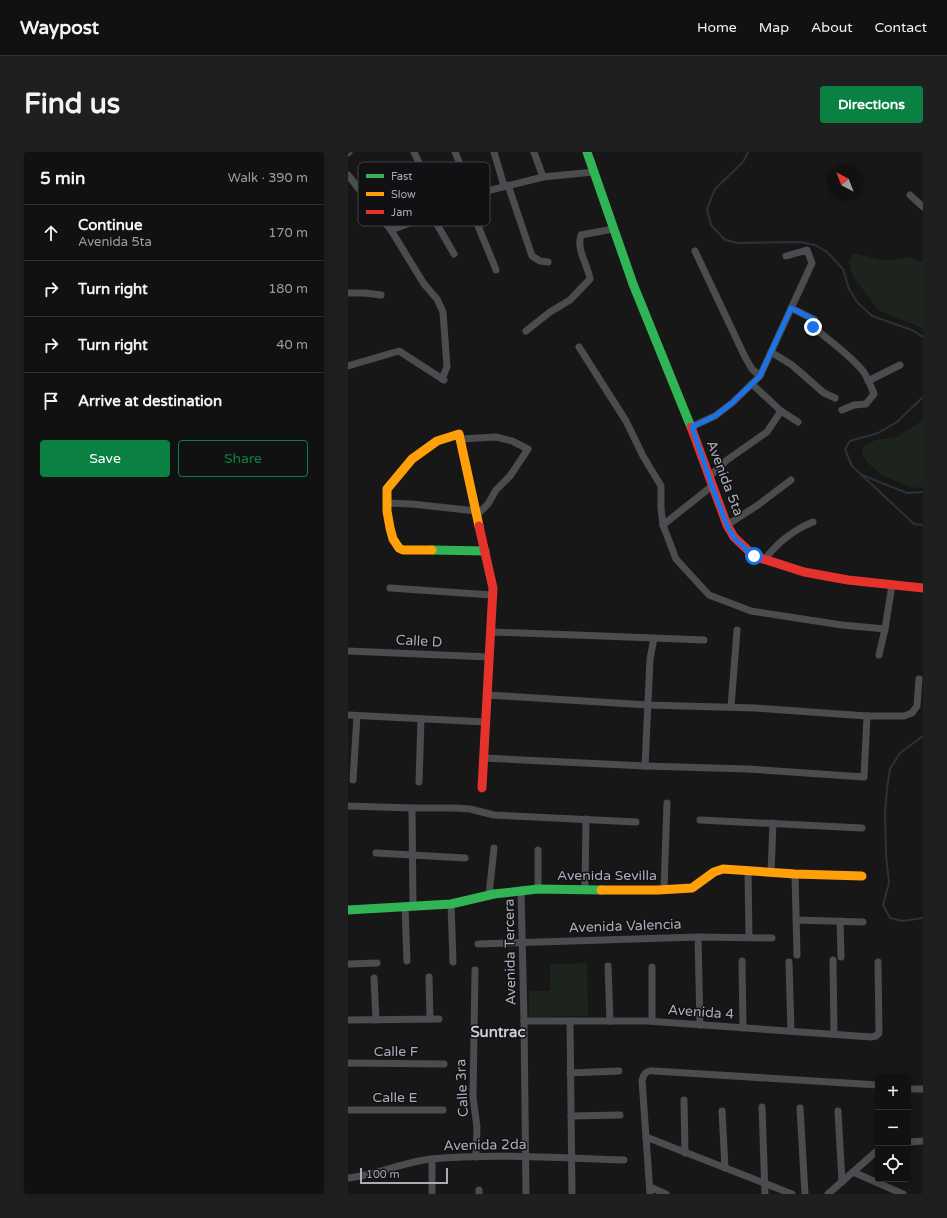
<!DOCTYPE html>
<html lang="en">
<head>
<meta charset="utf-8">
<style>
  :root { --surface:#111; --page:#1e1f1f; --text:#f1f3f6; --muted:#9c9d9f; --line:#303131; --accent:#0b8043 }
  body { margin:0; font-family:"Varela Round",sans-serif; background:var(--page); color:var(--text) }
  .controls { position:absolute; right:12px; bottom:12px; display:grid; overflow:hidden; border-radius:4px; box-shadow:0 2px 6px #0003 }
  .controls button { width:36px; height:36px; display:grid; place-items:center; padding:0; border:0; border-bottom:1px solid var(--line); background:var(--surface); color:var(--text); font:20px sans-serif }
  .compass { position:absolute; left:479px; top:12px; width:36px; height:36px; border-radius:50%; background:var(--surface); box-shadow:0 2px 6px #0003; rotate:318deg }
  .scale { position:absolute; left:12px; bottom:10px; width:88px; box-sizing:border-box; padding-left:4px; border:2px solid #a8adb8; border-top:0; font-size:11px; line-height:14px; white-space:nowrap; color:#a8adb8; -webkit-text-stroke:3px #111113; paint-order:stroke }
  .stop { position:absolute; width:12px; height:12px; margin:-9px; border:3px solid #1a73e8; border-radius:50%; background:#fff }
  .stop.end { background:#1a73e8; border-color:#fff; box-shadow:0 1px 4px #0008 }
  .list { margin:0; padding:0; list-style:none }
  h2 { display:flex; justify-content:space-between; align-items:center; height:52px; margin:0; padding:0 16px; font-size:17px }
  h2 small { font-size:13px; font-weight:400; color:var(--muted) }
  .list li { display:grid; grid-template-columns:26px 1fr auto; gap:12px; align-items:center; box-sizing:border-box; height:56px; padding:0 16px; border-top:1px solid var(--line) }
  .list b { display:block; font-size:15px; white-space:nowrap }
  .list p { margin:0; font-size:13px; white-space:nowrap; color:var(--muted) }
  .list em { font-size:13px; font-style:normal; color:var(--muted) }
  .actions { display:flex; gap:8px; padding:12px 16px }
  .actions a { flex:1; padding:9px 0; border:1px solid var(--accent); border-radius:4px; text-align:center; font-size:14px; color:var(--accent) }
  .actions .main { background:var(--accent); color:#fff }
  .icon { flex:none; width:22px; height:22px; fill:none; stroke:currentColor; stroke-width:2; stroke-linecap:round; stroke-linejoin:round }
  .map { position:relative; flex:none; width:575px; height:1042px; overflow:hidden; border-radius:4px }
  header { display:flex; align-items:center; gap:24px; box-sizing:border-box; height:56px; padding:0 20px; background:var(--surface); border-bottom:1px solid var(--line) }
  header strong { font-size:19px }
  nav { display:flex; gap:22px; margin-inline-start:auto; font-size:14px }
  .intro { display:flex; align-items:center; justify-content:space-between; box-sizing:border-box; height:96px; padding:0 24px }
  h1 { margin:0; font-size:28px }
  .button { padding:10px 18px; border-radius:4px; background:var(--accent); color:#fff; font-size:14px; font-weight:700 }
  main { display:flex; gap:24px; padding:0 24px }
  aside { flex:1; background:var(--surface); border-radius:4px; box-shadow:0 2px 6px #0003 }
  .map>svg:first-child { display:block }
  .green { fill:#1d241e }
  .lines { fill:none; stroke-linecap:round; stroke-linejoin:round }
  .stream { stroke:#2a3239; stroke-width:2 }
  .street { stroke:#4b4c50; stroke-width:7 }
  .fast { stroke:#30b455; stroke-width:9 }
  .slow { stroke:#ff9f0a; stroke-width:9 }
  .jam { stroke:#e5322d; stroke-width:9 }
  .route { stroke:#1a73e8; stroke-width:5 }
  .labels { text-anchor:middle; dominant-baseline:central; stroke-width:3; stroke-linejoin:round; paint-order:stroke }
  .street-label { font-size:14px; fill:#a8adb8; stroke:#111113 }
  .neighbourhood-label { font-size:15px; font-weight:bold; fill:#c9ccd4; stroke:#111113 }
  .key { fill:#111113; stroke:#3e4045; stroke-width:1 }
  .key-label { font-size:11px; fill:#a8adb8 }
</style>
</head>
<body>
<header>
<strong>Waypost</strong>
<nav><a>Home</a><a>Map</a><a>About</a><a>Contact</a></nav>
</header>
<div class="intro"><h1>Find us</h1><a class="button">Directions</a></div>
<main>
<aside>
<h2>5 min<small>Walk · 390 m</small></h2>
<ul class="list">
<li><svg class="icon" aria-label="ahead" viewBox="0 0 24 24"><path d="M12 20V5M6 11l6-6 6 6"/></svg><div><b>Continue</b><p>Avenida 5ta</p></div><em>170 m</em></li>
<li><svg class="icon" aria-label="right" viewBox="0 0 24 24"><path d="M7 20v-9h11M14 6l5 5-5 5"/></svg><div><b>Turn right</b></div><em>180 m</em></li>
<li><svg class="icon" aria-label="right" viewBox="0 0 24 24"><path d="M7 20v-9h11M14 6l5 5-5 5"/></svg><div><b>Turn right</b></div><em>40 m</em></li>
<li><svg class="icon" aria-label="arrive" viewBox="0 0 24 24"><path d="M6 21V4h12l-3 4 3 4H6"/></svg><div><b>Arrive at destination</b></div></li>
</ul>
<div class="actions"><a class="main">Save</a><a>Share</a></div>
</aside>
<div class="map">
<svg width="575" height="1042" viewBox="0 0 575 1042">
  <rect width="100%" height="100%" fill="#171717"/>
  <g class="green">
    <path d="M 505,101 L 538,109 L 562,105 L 575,110 L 575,177 L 570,174 L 531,159 L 504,123 L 501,110 Z"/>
    <path d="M 575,268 L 575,335 L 564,336 L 536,324 L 523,314 L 514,302 L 515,295 L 527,288 L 549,285 Z"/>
    <path d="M 239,811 L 240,864 L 181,865 L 181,839 L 202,839 L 202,812 Z"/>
  </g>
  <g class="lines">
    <g class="stream">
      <path d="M 400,0 L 395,10 L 367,37 L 359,57 L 363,73 L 377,88 L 390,91 L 452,90 L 467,93 L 479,100 L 495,117 L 501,137 L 509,150 L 524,164 L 564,178 L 575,185"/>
      <path d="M 575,245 L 549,270 L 530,281 L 502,289 L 497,297 L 504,314 L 566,372 L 575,373"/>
      <path d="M 514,323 L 559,341 L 575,340"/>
      <path d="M 575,584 L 552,601 L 542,617 L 539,636 L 537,661 L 538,703 L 541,731 L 535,753 L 542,766 L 555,769 L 575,766"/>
    </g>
    <g class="street">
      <path d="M 66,0 L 92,56"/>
      <path d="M 107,0 L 125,43"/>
      <path d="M 146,0 L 156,34"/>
      <path d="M 186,0 L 195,25"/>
      <path d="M 0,1 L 1,0"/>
      <path d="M 34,18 L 41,34 L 75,21"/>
      <path d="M 0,23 L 43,78 L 76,132 L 89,147 L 95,160 L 99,215 L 94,227"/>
      <path d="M 160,33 L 184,104 L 192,109 L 200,110"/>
      <path d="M 562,43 L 575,55"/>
      <path d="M 120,45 C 127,70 139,94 148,118"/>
      <path d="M 82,60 L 106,102"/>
      <path d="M 43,78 L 67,69 L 82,60 L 127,42 L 195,25 L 246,20"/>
      <path d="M 347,99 L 397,205 L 404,217 L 412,224"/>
      <path d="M 0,141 L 17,141 L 33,143"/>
      <path d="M 443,156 L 467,168 L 465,175 C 481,188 502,203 515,219 C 520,226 523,234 526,242 L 518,252 L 506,253 L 494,258"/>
      <path d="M 178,179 L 202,160 L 222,148 L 242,127 C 240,113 228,98 233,83 L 265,77"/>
      <path d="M 231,195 L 278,269 L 295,304 L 313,334 L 313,356 L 315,373 L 328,407 L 361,443 L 403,459 L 494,473 L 537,477"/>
      <path d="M 423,200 L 444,213 L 476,241 L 487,246"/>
      <path d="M 0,214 L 51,199 L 96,228"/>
      <path d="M 520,229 L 552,213"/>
      <path d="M 404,232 L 433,259 L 450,270"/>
      <path d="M 343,275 L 367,264 L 384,251 L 412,224 L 464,111 L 459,98 L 438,104"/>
      <path d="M 112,287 L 148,285 L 164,289 L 180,297 L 162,324 L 148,338 L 140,352 L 129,363"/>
      <path d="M 361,325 L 379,308 L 419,280 L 433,259"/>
      <path d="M 39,351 L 64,352 L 128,359"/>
      <path d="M 315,373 L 364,334"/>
      <path d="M 379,373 L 410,353 L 443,328"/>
      <path d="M 416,408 C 430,390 445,378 465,370"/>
      <path d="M 42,436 L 144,443"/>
      <path d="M 143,480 L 254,484 L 356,488"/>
      <path d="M 0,499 L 142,505"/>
      <path d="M 531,503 L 537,477 L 544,433"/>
      <path d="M 140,543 L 300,553 L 407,556 L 519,564 L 556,564 L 564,561 L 569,554 L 571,527"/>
      <path d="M 383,555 L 389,478"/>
      <path d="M 0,563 L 138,570"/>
      <path d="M 136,606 L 297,614 L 400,617 L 516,625 L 519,564"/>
      <path d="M 297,614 L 302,507 L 306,486"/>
      <path d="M 5,628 L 9,564"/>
      <path d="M 71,630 L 73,567"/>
      <path d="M 0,654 L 64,656 L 106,656 L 122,657 L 146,663 L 288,670"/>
      <path d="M 64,656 L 65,754"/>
      <path d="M 352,668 L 514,676"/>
      <path d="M 28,701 L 117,706"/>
      <path d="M 400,718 L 401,785"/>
      <path d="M 423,720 L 425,671"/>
      <path d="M 447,722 L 449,803"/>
      <path d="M 190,737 L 190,698"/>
      <path d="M 237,737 L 238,667"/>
      <path d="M 316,737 L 319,651"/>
      <path d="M 173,738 L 176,869 L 178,1042"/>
      <path d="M 141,743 L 146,696"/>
      <path d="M 103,752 L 105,810"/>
      <path d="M 57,754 L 59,809"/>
      <path d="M 448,768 L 515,770"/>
      <path d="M 492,769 L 493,805"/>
      <path d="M 350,785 L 352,873"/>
      <path d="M 130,792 L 350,785 L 424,786"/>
      <path d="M 485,808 L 486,882"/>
      <path d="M 394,809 L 395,876"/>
      <path d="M 441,810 L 443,879"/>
      <path d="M 0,812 L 29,811"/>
      <path d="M 260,814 L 262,869"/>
      <path d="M 127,818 L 125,945 L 129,975 L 128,1005"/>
      <path d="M 81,825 L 82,867"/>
      <path d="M 26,826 L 28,868"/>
      <path d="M 0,868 L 91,867"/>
      <path d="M 176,869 L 299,869 L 523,885 L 528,884 L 531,881 L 530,810"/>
      <path d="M 222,869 L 224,1042"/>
      <path d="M 304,869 L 304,815"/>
      <path d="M 0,911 L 96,912"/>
      <path d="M 222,921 L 271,919"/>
      <path d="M 560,937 L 575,937"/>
      <path d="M 336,948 L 337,1001"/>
      <path d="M 414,955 L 417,1042"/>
      <path d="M 452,956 L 457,1042"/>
      <path d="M 0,958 L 95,958"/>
      <path d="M 374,959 L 377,1016"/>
      <path d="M 490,959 L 494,1030"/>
      <path d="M 223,964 L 272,963"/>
      <path d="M 298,985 L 444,1042"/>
      <path d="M 560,990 L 575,989"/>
      <path d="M 84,1007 L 84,1042"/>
      <path d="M 505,1020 L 555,1042"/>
      <path d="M 0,1026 C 29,1023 55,1010 83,1007 C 147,1001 212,1006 276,1008"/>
      <path d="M 302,1035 L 318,1042"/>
      <path d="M 131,1038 L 131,1042"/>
      <path d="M 302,1042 L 294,928 C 296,921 299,918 306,919 L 530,933"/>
      <path d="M 480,1042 L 530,998"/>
    </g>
    <g class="fast">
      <path d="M 239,0 L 285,132 L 343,275"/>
      <path d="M 84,398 L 137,399"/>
      <path d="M 0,758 L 103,752 L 146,742 L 190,737 L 253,738"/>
    </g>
    <g class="slow">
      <path d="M 84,398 L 55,398 L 51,396 L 45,387 L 42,376 L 39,359 L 39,337 L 64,307 L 89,289 L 111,282 L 131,374"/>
      <path d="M 253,738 L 310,738 L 344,736 L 366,720 L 375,717 L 447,722 L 514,724"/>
    </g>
    <g class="jam">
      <path d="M 343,275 L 379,373 L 386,385 L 406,404 L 456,420 L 500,428 L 575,436"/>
      <path d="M 131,374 L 145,436 L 134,636"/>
    </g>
  </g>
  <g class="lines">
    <path class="route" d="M 406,404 L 386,386 L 379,373 L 364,334 L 344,275 L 367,264 L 384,251 L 412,224 L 443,156 L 467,168 L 465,175"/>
  </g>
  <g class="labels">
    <g class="street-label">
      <text transform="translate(377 326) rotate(69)">Avenida 5ta</text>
      <text transform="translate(71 489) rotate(3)">Calle D</text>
      <text x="259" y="723">Avenida Sevilla</text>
      <text transform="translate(277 774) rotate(-2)">Avenida Valencia</text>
      <text transform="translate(162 800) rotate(-91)">Avenida Tercera</text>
      <text transform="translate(353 860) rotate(4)">Avenida 4</text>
      <text x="48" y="899">Calle F</text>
      <text transform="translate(114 936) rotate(-93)">Calle 3ra</text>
      <text x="47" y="945">Calle E</text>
      <text transform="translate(137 993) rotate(-1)">Avenida 2da</text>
    </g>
    <g class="neighbourhood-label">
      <text x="150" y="880">Suntrac</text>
    </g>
  </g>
  <rect x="10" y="10" width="132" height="64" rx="6" class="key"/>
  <rect x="18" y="22" width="18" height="4" fill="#30b455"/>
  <rect x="18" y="40" width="18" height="4" fill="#ff9f0a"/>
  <rect x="18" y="58" width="18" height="4" fill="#e5322d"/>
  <g class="key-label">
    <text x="43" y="28">Fast</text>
    <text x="43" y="46">Slow</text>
    <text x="43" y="64">Jam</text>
  </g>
</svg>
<div class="controls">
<button>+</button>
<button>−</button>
<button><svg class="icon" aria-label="locate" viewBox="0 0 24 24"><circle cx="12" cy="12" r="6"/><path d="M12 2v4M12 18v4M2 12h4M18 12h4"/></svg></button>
</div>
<svg class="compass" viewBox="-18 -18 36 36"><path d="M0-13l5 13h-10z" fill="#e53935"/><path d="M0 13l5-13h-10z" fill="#9c9d9f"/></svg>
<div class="scale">100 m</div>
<div class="stop" style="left:406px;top:404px"></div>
<div class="stop end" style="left:465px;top:175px"></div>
</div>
</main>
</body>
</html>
